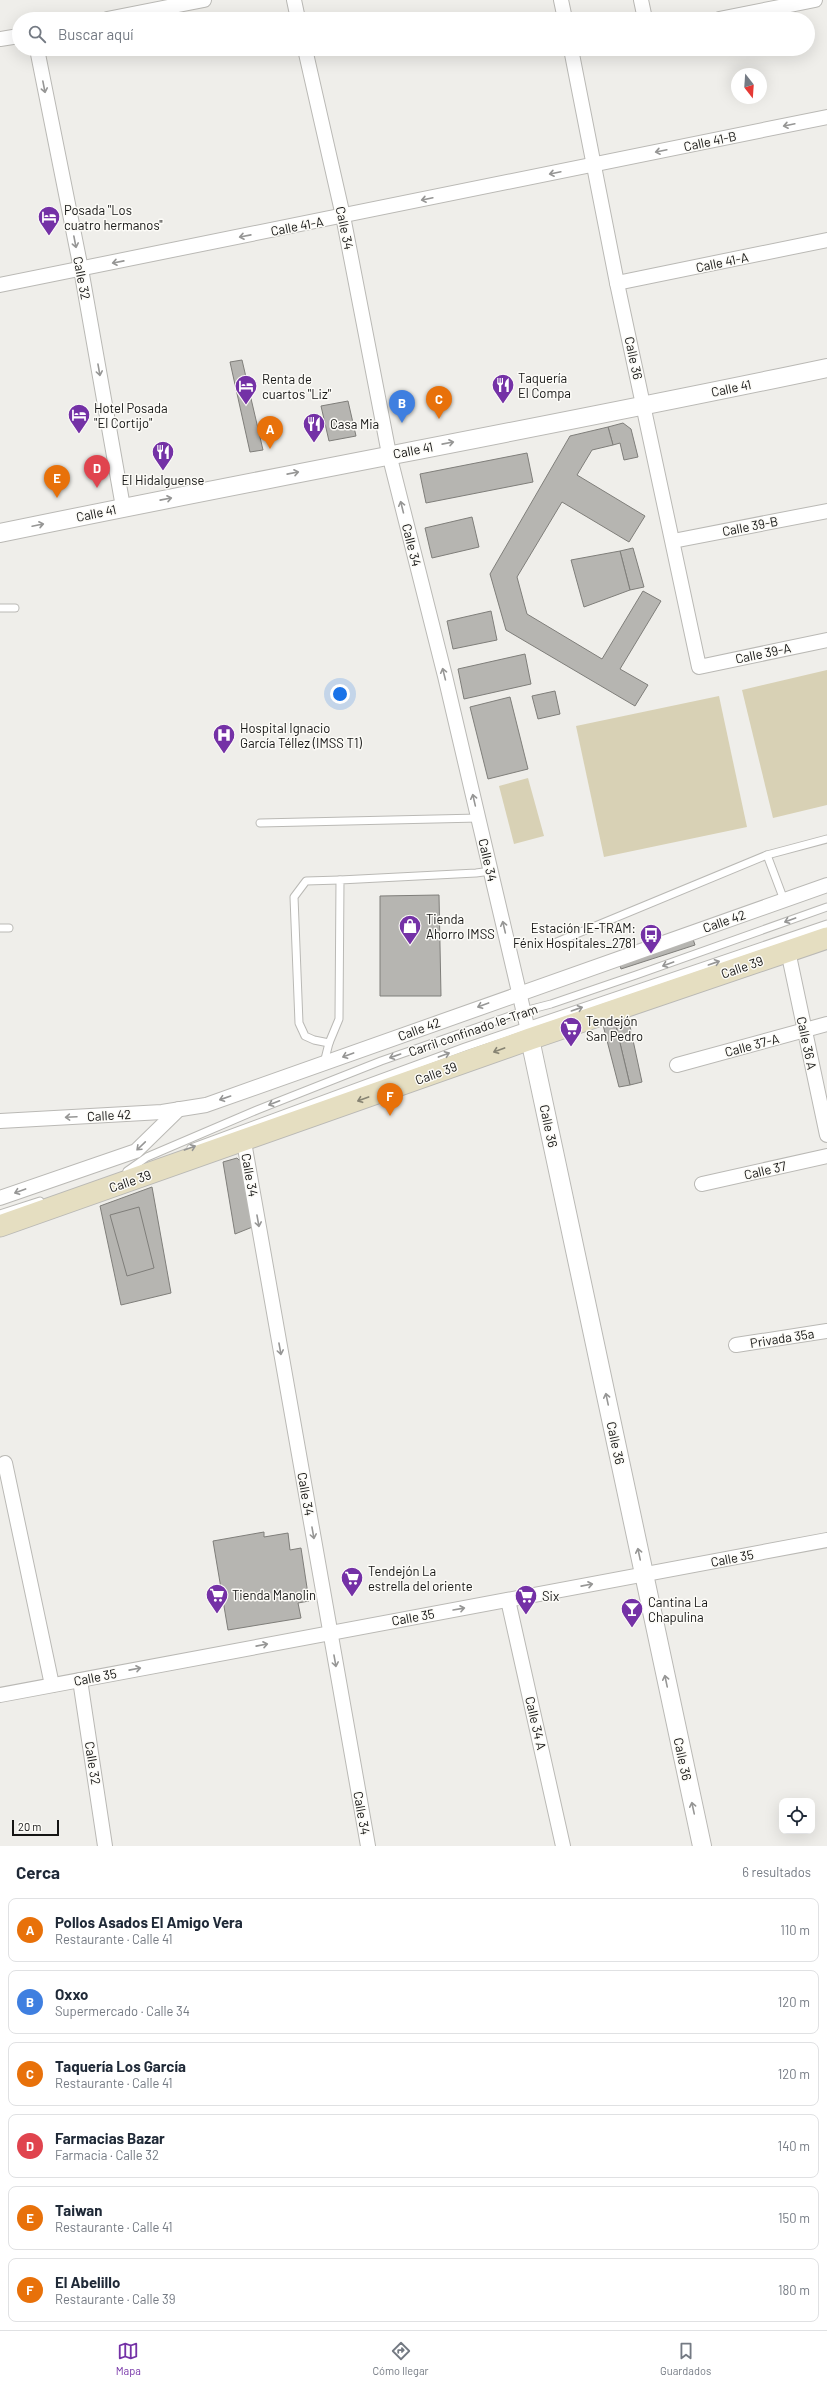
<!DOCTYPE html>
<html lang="es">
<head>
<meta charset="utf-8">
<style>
  :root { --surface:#fff; --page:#f6f6f7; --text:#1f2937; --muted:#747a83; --line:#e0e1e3; --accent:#7431a6 }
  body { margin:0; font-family:Barlow,sans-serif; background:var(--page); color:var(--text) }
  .controls { position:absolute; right:12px; bottom:12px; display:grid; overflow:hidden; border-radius:8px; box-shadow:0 4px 16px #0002 }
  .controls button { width:36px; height:36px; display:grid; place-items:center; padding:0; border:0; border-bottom:1px solid var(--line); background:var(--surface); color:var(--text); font:20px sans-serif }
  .compass { position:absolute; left:731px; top:68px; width:36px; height:36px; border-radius:50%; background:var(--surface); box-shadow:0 4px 16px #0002; rotate:163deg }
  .scale { position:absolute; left:12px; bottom:10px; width:47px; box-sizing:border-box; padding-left:4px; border:2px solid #151514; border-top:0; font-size:11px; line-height:14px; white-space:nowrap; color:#151514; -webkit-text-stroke:3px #fcfbf7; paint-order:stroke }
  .you { position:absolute; left:340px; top:694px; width:14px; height:14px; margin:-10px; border:3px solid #fff; border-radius:50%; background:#1a73e8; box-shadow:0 0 0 6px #1a73e833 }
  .badge { display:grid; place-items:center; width:26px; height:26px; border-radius:50%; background:var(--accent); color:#fff; font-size:13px; font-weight:700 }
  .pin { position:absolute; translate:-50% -33px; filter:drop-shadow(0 1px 2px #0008) }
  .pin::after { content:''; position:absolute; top:21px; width:14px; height:12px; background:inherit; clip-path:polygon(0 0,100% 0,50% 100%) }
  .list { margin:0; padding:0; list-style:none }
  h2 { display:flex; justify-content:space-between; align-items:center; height:52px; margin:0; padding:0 16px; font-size:17px }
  h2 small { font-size:13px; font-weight:400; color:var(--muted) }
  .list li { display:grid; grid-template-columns:26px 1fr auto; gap:12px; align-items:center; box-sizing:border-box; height:64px; margin:0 8px 8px; padding:0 8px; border:1px solid var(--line); border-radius:8px }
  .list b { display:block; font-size:15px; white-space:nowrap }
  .list p { margin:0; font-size:13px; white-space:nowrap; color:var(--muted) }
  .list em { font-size:13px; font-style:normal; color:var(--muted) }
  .icon { flex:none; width:22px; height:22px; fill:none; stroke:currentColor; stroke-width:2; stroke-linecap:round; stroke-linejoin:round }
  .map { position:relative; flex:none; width:827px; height:1846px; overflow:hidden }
  .search { position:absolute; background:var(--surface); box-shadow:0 4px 16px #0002; left:12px; right:12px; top:12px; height:44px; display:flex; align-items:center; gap:10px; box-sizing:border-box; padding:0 14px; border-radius:22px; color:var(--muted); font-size:15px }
  .sheet { height:484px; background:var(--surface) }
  nav { display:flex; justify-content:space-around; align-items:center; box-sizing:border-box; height:56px; border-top:1px solid var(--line); background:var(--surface); font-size:11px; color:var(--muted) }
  nav a { display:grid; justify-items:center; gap:2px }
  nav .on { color:var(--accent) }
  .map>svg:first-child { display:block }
  .green { fill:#d8d1b5 }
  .building { fill:#b6b5b1; stroke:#7f7e7a }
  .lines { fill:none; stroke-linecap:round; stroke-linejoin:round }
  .service-casing { stroke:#bab9b5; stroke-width:9 }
  .minor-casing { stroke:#bab9b5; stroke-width:16 }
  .tertiary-casing { stroke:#bab9b5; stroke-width:20 }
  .secondary-casing { stroke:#bab9b5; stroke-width:23 }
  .service { stroke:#fff; stroke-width:7 }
  .minor { stroke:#fff; stroke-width:14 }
  .tertiary { stroke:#fff; stroke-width:18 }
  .secondary { stroke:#e5dec1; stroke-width:21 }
  .oneway { stroke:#969695 }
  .oneway2 { stroke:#878473 }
  .labels { text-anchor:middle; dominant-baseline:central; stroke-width:3; stroke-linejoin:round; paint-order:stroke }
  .street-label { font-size:13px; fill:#151514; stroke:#fcfbf7 }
  .poi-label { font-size:13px; fill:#151514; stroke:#fcfbf7; text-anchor:start }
</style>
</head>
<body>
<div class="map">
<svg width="827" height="1846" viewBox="0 0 827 1846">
  <rect width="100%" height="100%" fill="#efeeea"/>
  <g class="green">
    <path d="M 827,670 L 827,805 L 773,818 L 742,690 Z"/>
    <path d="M 719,696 L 747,827 L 604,857 L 576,726 Z"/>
    <path d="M 528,778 L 544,836 L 514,844 L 499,786 Z"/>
  </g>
  <g class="building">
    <path d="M 242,360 L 263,450 L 250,452 L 230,362 Z"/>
    <path d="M 348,401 L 356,436 L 329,441 L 321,406 Z"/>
    <path d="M 623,423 L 631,429 L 638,457 L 624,460 L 620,443 L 613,445 L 608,427 Z"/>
    <path d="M 608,427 L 613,445 L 592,450 L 577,475 L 645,516 L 629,542 L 562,502 L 517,577 L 527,614 L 602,659 L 643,591 L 661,601 L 620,669 L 648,685 L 635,706 L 506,630 L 490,574 L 570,436 Z"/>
    <path d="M 527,453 L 533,482 L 426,503 L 420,474 Z"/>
    <path d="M 472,517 L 479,547 L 432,558 L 425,528 Z"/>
    <path d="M 633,548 L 644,587 L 630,590 L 620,551 Z"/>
    <path d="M 620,551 L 630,590 L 584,607 L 571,560 Z"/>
    <path d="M 491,611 L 497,640 L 453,649 L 447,621 Z"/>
    <path d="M 525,654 L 531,684 L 464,699 L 458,669 Z"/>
    <path d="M 555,691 L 560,714 L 538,719 L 532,696 Z"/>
    <path d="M 510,697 L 528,769 L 488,779 L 470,707 Z"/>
    <path d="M 439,895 L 441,996 L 380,996 L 380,896 Z"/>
    <path d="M 692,936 L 695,945 L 621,969 L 619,961 Z"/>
    <path d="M 628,1017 L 642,1082 L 630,1085 L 615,1022 Z"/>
    <path d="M 615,1022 L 630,1085 L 619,1087 L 603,1025 Z"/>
    <path d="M 237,1158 L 243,1164 L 255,1226 L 235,1234 L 223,1162 Z"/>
    <path d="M 152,1187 L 171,1293 L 121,1305 L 100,1206 Z"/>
    <path d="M 139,1207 L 154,1268 L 127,1276 L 110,1215 Z"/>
    <path d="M 264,1532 L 264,1537 L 288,1533 L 290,1550 L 301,1548 L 309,1601 L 298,1603 L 301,1618 L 228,1630 L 213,1541 Z"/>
  </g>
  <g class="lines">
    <g class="service-casing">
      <g id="service">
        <path d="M 0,608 L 15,608"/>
        <path d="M 260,823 L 479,818"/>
        <path d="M 767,855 L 784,900"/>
        <path d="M 0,928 L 9,928"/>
        <path d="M 552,944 L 767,855 L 827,839"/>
        <path d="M 329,1043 L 314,1040 L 305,1036 L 299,1023 L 294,897 L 306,881 L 340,880"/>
        <path d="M 324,1063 L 329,1043 L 339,1019 L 340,880 L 476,873 L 491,871"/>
        <path d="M 191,1148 L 465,1047 L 827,924"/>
        <path d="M 127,1171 L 147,1157 L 257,1110 L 381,1061 L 524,1011 L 551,1004 L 636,975 L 827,907"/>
        <path d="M 0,1214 L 40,1201"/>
      </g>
    </g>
    <g class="minor-casing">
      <g id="minor">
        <path d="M 294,0 L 298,19"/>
        <path d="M 561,0 L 565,19"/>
        <path d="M 641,0 L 645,19"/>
        <path d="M 107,19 L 204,0"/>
        <path d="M 719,19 L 815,0"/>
        <path d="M 0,39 L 19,36"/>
        <path d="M 37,49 L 81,269 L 123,507"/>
        <path d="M 305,49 L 343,216 L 389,454 L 445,676 L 530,1039"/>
        <path d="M 571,49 L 617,283 L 699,667 L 827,640"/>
        <path d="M 617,283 L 827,240"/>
        <path d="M 0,285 L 827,117"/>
        <path d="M 673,541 L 827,511"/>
        <path d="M 788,951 L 827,1135"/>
        <path d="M 677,1065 L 827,1024"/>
        <path d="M 0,1121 L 162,1112 L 206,1105 L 827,885"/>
        <path d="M 244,1142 L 368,1846"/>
        <path d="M 702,1184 L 827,1156"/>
        <path d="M 0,1198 L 136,1151 L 179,1109"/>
        <path d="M 736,1345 L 827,1331"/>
        <path d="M 5,1463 L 52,1685"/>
        <path d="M 508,1600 L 563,1846"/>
        <path d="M 80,1680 L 105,1846"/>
        <path d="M 0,1695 L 827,1540"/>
      </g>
    </g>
    <g class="tertiary-casing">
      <g id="tertiary">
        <path d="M 0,533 C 275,476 552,426 827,368"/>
        <path d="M 530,1039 L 702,1846"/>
      </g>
    </g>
    <g class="secondary-casing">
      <path id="secondary" d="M 0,1226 L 530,1039 L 827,938"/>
    </g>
    <use href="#service" class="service"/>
    <use href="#minor" class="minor"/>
    <use href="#tertiary" class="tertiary"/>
    <use href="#secondary" class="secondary"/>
  </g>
  <defs><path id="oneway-shaft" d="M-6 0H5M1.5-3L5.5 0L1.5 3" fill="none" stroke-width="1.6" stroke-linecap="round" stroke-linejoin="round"/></defs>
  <g class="oneway">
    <use href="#oneway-shaft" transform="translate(44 87) rotate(79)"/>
    <use href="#oneway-shaft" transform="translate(789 125) rotate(168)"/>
    <use href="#oneway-shaft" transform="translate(661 151) rotate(168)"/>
    <use href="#oneway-shaft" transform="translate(555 173) rotate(168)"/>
    <use href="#oneway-shaft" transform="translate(427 199) rotate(168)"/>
    <use href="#oneway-shaft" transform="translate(245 236) rotate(169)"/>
    <use href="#oneway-shaft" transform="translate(75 242) rotate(79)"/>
    <use href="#oneway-shaft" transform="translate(118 262) rotate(169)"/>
    <use href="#oneway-shaft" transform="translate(99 370) rotate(80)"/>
    <use href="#oneway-shaft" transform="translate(448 443) rotate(-11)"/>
    <use href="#oneway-shaft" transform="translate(293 473) rotate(-11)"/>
    <use href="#oneway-shaft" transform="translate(166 499) rotate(-11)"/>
    <use href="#oneway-shaft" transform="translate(402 507) rotate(-104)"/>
    <use href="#oneway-shaft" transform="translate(38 525) rotate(-12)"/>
    <use href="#oneway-shaft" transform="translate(444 674) rotate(-104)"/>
    <use href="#oneway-shaft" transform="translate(474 800) rotate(-103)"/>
    <use href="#oneway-shaft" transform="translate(790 920) rotate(160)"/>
    <use href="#oneway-shaft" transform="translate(504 927) rotate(-103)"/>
    <use href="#oneway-shaft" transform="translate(714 963) rotate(-19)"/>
    <use href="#oneway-shaft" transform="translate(668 964) rotate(160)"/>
    <use href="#oneway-shaft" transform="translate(483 1005) rotate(160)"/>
    <use href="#oneway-shaft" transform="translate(577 1009) rotate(-19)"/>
    <use href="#oneway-shaft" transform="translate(348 1055) rotate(160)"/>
    <use href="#oneway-shaft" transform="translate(444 1055) rotate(-20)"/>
    <use href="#oneway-shaft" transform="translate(395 1056) rotate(161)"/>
    <use href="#oneway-shaft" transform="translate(225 1098) rotate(161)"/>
    <use href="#oneway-shaft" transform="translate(274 1103) rotate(159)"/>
    <use href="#oneway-shaft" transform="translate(71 1117) rotate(177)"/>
    <use href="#oneway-shaft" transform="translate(141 1146) rotate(136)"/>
    <use href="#oneway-shaft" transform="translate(190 1148) rotate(-20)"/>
    <use href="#oneway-shaft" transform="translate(20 1191) rotate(160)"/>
    <use href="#oneway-shaft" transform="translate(258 1221) rotate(80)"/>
    <use href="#oneway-shaft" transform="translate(280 1349) rotate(80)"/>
    <use href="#oneway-shaft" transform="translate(607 1399) rotate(-102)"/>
    <use href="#oneway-shaft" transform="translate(313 1533) rotate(80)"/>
    <use href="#oneway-shaft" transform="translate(639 1554) rotate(-102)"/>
    <use href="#oneway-shaft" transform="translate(587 1585) rotate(-11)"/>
    <use href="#oneway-shaft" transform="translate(459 1609) rotate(-10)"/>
    <use href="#oneway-shaft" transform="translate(262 1645) rotate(-11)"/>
    <use href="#oneway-shaft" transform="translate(335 1661) rotate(80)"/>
    <use href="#oneway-shaft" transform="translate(135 1669) rotate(-11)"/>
    <use href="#oneway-shaft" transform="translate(666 1681) rotate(-102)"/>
    <use href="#oneway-shaft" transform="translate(693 1808) rotate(-102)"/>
  </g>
  <g class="oneway2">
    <use href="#oneway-shaft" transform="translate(499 1050) rotate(160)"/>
    <use href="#oneway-shaft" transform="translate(363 1099) rotate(160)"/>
  </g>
  <defs>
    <g id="hotel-pin" transform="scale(1.15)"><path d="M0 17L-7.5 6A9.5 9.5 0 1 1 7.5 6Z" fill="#7431a6" stroke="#fcfbf7"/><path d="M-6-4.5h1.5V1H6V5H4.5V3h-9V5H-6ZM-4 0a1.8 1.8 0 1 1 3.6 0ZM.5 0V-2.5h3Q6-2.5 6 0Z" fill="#fff"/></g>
    <g id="restaurant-pin" transform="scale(1.15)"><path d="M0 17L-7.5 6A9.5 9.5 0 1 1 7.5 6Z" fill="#7431a6" stroke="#fcfbf7"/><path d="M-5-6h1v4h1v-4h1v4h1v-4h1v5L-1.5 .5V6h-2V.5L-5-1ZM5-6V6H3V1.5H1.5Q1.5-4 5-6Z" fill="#fff"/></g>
    <g id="hospital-pin" transform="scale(1.15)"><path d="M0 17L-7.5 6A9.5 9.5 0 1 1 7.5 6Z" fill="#7431a6" stroke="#fcfbf7"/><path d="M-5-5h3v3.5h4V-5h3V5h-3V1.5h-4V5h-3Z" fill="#fff"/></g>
    <g id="shop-pin" transform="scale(1.15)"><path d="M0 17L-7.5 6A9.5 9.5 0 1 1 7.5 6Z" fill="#7431a6" stroke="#fcfbf7"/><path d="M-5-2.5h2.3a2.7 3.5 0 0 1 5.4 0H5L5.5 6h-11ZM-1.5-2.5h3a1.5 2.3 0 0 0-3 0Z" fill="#fff"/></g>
    <g id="bus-pin" transform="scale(1.15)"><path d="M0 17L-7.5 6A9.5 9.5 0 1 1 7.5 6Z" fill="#7431a6" stroke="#fcfbf7"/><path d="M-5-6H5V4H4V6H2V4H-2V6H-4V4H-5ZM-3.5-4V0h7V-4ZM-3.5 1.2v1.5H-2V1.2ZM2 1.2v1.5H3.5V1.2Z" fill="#fff"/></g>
    <g id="supermarket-pin" transform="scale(1.15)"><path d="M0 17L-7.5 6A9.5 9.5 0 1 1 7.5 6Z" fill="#7431a6" stroke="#fcfbf7"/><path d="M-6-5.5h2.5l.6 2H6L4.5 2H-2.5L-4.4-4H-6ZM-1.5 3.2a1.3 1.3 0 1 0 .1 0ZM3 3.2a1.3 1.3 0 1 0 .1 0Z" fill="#fff"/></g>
    <g id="bar-pin" transform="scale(1.15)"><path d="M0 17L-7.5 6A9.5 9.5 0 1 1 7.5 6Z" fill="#7431a6" stroke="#fcfbf7"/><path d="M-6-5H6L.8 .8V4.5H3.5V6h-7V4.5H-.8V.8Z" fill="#fff"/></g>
  </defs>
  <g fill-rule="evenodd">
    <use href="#hotel-pin" x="49" y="217"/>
    <use href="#restaurant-pin" x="503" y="385"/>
    <use href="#hotel-pin" x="246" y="386"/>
    <use href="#hotel-pin" x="79" y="415"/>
    <use href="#restaurant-pin" x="314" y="424"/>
    <use href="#restaurant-pin" x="163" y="452"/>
    <use href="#hospital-pin" x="224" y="735"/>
    <use href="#shop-pin" x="410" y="926"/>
    <use href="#bus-pin" x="651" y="935"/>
    <use href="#supermarket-pin" x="571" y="1028"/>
    <use href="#supermarket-pin" x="352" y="1578"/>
    <use href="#supermarket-pin" x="217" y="1595"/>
    <use href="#supermarket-pin" x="526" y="1596"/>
    <use href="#bar-pin" x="632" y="1609"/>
  </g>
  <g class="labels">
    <g class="street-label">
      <text transform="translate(710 141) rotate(-12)">Calle 41-B</text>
      <text transform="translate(297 226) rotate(-11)">Calle 41-A</text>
      <text transform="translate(345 228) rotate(78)">Calle 34</text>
      <text transform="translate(722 262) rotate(-12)">Calle 41-A</text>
      <text transform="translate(82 278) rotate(79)">Calle 32</text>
      <text transform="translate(634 358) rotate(78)">Calle 36</text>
      <text transform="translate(731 388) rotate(-12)">Calle 41</text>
      <text transform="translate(413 450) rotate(-11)">Calle 41</text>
      <text transform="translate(96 513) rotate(-12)">Calle 41</text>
      <text transform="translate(750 526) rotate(-11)">Calle 39-B</text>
      <text transform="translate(412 545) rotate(76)">Calle 34</text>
      <text transform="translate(763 653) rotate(-12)">Calle 39-A</text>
      <text transform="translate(488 860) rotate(77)">Calle 34</text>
      <text transform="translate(724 921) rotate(-19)">Calle 42</text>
      <text transform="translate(742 967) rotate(-19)">Calle 39</text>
      <text transform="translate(419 1029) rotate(-20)">Calle 42</text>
      <text transform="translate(473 1030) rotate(-19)">Carril confinado Ie-Tram</text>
      <text transform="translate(807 1043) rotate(78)">Calle 36 A</text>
      <text transform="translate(752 1045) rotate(-15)">Calle 37-A</text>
      <text transform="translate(436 1073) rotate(-20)">Calle 39</text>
      <text transform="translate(109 1115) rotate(-3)">Calle 42</text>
      <text transform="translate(549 1126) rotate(78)">Calle 36</text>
      <text transform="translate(765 1170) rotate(-13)">Calle 37</text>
      <text transform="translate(250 1175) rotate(80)">Calle 34</text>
      <text transform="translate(130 1181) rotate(-19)">Calle 39</text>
      <text transform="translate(782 1338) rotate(-9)">Privada 35a</text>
      <text transform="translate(616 1443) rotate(78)">Calle 36</text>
      <text transform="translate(306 1494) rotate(80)">Calle 34</text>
      <text transform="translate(732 1558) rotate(-11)">Calle 35</text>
      <text transform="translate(413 1617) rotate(-10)">Calle 35</text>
      <text transform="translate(95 1677) rotate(-11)">Calle 35</text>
      <text transform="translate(536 1723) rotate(77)">Calle 34 A</text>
      <text transform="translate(683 1759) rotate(78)">Calle 36</text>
      <text transform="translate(93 1763) rotate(81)">Calle 32</text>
      <text transform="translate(362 1813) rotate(80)">Calle 34</text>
    </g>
    <g class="poi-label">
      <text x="64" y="210">Posada "Los<tspan x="64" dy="15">cuatro hermanos"</tspan></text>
      <text x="518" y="378">Taquería<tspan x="518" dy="15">El Compa</tspan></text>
      <text x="262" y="379">Renta de<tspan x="262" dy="15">cuartos "Liz"</tspan></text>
      <text x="94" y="408">Hotel Posada<tspan x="94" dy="15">"El Cortijo"</tspan></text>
      <text x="330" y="424">Casa Mia</text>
      <text x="163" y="480" text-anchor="middle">El Hidalguense</text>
      <text x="240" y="728">Hospital Ignacio<tspan x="240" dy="15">García Téllez (IMSS T1)</tspan></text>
      <text x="426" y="919">Tienda<tspan x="426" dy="15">Ahorro IMSS</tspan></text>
      <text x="636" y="928" text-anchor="end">Estación IE-TRAM:<tspan x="636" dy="15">Fénix Hospitales_2781</tspan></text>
      <text x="586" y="1021">Tendejón<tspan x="586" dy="15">San Pedro</tspan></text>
      <text x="368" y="1571">Tendejón La<tspan x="368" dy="15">estrella del oriente</tspan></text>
      <text x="232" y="1595">Tienda Manolin</text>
      <text x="542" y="1596">Six</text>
      <text x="648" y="1602">Cantina La<tspan x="648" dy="15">Chapulina</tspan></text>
    </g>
  </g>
</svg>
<div class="controls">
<button><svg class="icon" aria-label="locate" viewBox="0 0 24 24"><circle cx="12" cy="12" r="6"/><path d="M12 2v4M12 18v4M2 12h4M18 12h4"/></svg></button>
</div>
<svg class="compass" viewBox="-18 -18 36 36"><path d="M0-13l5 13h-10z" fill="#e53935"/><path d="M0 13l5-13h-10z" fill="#747a83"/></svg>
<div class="scale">20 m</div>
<div class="you"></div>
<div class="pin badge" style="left:270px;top:449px;background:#e8710a">A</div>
<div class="pin badge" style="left:402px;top:423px;background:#3f7fe0">B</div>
<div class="pin badge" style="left:439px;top:419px;background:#e8710a">C</div>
<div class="pin badge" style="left:97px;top:488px;background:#e0444e">D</div>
<div class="pin badge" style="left:57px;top:498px;background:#e8710a">E</div>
<div class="pin badge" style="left:390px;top:1116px;background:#e8710a">F</div>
<div class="search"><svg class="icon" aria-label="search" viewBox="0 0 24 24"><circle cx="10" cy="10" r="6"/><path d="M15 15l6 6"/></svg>Buscar aquí</div>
</div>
<section class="sheet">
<h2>Cerca<small>6 resultados</small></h2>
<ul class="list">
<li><span class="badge" style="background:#e8710a">A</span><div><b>Pollos Asados El Amigo Vera</b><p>Restaurante · Calle 41</p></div><em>110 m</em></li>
<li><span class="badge" style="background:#3f7fe0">B</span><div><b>Oxxo</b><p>Supermercado · Calle 34</p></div><em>120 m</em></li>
<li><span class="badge" style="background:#e8710a">C</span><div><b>Taquería Los García</b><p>Restaurante · Calle 41</p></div><em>120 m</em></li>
<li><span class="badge" style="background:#e0444e">D</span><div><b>Farmacias Bazar</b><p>Farmacia · Calle 32</p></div><em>140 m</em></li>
<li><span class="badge" style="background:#e8710a">E</span><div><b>Taiwan</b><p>Restaurante · Calle 41</p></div><em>150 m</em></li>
<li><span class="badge" style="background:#e8710a">F</span><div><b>El Abelillo</b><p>Restaurante · Calle 39</p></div><em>180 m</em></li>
</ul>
</section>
<nav>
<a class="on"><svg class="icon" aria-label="map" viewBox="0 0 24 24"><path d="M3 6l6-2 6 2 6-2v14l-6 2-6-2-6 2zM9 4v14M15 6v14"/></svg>Mapa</a>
<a><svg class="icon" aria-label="directions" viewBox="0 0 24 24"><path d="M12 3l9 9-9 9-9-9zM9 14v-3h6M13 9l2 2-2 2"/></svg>Cómo llegar</a>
<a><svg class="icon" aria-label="saved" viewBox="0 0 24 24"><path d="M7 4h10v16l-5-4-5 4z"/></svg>Guardados</a>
</nav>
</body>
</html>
